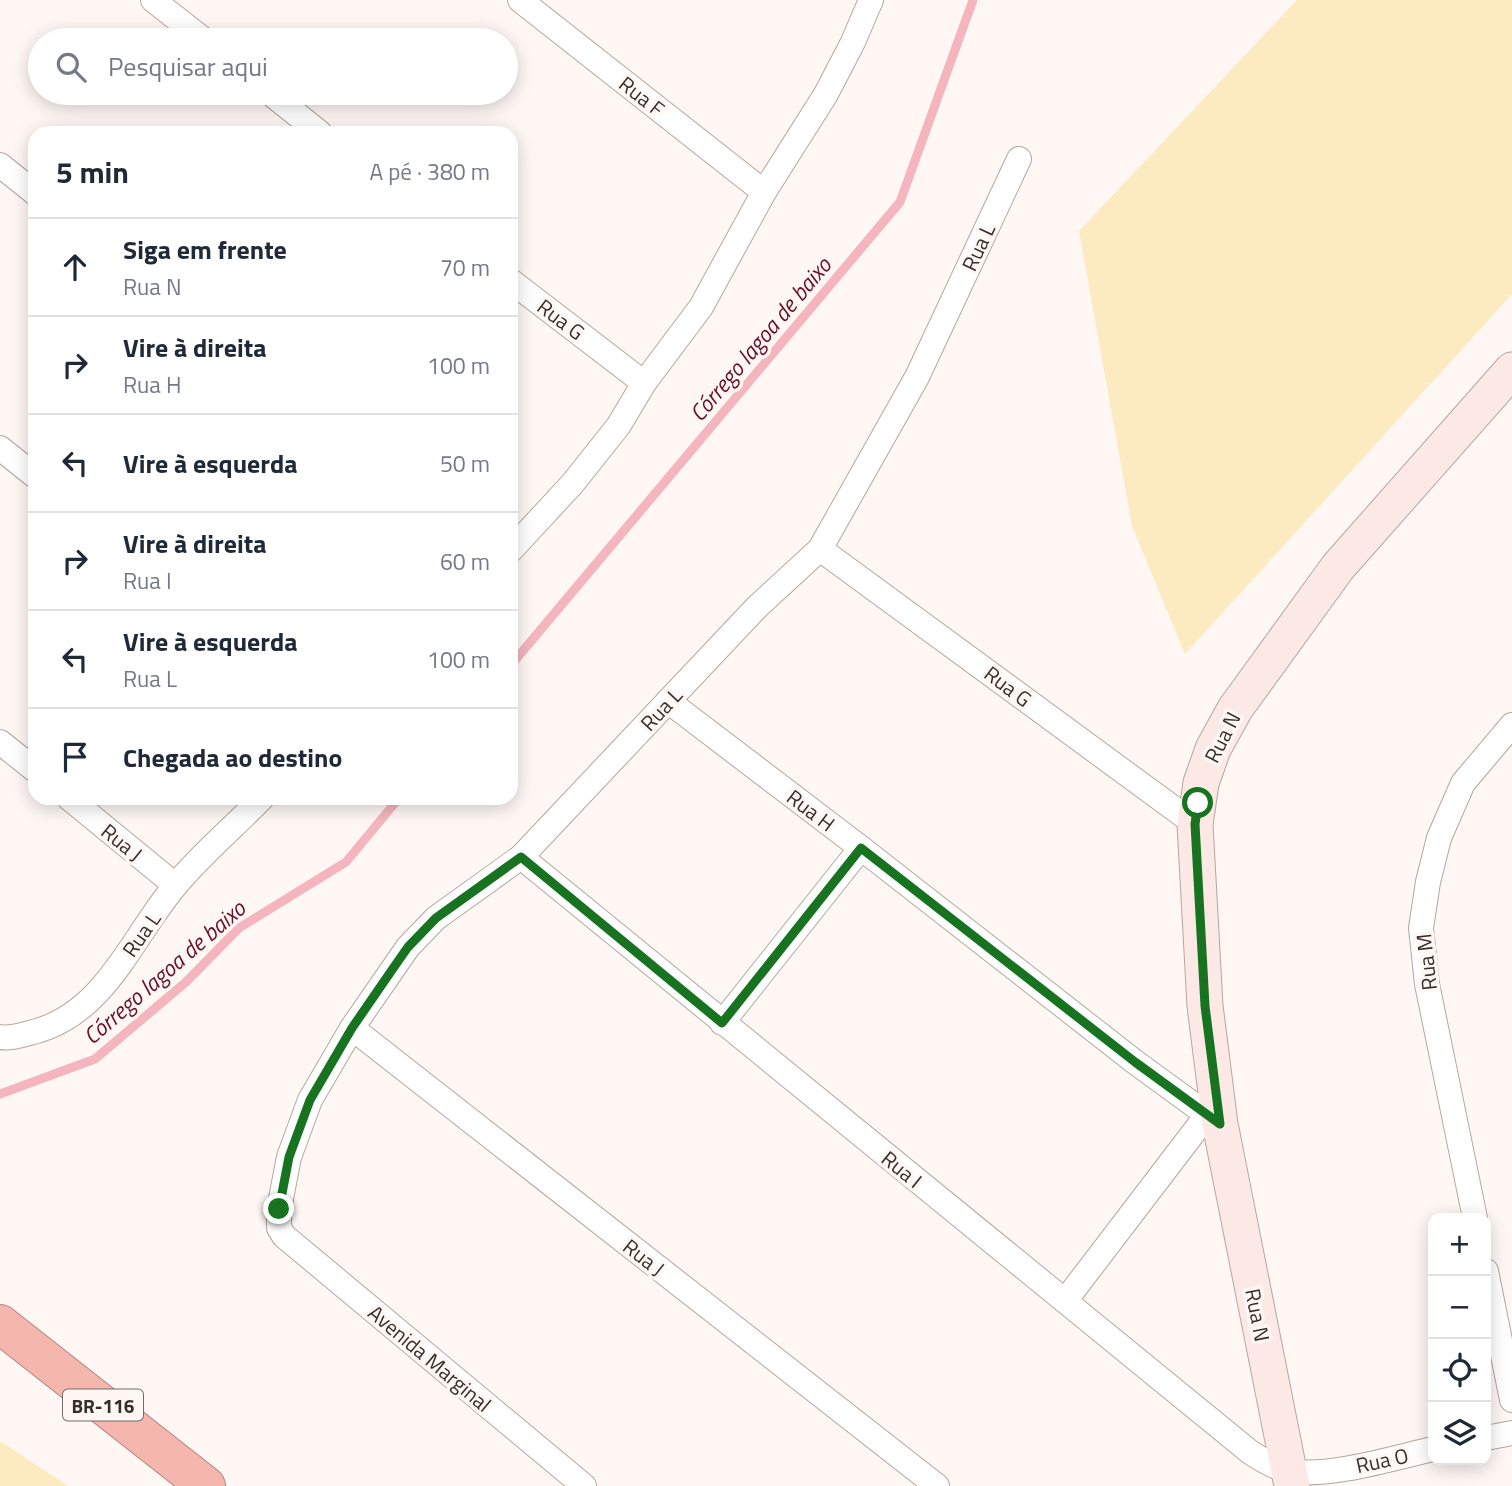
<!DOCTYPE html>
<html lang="pt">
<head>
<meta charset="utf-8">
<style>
  :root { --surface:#fff; --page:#f2f2f3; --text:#1f2937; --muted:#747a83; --line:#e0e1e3 }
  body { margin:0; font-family:"Titillium Web",sans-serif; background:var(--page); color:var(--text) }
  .controls { position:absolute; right:21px; bottom:21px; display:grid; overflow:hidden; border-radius:14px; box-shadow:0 4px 18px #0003 }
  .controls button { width:63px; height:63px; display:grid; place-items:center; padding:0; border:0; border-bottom:2px solid var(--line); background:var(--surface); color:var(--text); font:35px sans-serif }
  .stop { position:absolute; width:21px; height:21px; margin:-16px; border:5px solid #187321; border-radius:50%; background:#fff }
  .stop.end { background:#187321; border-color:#fff; box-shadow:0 2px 7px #0008 }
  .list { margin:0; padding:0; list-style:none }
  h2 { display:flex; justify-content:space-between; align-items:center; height:91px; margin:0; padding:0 28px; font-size:30px }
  h2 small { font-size:23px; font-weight:400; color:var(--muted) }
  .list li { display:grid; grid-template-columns:46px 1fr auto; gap:21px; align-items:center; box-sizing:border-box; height:98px; padding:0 28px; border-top:2px solid var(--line) }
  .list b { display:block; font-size:26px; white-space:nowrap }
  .list p { margin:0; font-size:23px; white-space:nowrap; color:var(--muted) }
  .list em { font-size:23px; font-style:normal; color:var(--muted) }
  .icon { flex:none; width:38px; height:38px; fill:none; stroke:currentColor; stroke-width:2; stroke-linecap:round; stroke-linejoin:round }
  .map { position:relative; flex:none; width:1512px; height:1486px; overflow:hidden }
  .search { position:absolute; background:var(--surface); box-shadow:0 4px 18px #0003; left:28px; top:28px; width:490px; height:77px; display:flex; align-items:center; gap:18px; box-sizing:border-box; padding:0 24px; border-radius:38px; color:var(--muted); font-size:26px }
  .panel { position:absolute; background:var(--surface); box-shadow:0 4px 18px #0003; left:28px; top:126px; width:490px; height:679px; border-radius:21px }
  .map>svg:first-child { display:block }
  .green { fill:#fceac1 }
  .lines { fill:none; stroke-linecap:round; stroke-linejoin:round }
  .stream { stroke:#f4b5be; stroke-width:9 }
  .street-casing { stroke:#b6a69e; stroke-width:26 }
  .secondary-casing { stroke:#b6a69e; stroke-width:37 }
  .highway-casing { stroke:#b18680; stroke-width:40 }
  .street { stroke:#fff; stroke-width:24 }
  .secondary { stroke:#fce9e6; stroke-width:35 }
  .highway { stroke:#f4b6ad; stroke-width:38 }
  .route { stroke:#187321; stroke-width:9 }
  .labels { text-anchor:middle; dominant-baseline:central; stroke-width:7; stroke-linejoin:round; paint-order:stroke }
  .shield { fill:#fef7f4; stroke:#716a67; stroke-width:2 }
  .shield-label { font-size:19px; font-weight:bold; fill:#352e2b }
  .street-label { font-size:21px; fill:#352e2b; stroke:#fef7f4 }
  .water-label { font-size:23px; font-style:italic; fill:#680f2b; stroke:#fef7f4 }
</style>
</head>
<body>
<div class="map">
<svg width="1512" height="1486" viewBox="0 0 1512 1486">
  <rect width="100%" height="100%" fill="#fef7f4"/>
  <g class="green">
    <path d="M 1297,0 L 1512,0 L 1512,294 L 1185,654 L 1132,526 L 1079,231 Z"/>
    <path d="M 0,1441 L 68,1486 L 0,1486 Z"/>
  </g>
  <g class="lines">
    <g class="stream">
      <path d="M 511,665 L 900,202 L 973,0"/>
      <path d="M 0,1094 L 95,1059 L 186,982 L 239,928 L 346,862 L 399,798"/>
    </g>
    <g class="street-casing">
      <g id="street">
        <path d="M 153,0 L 204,40"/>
        <path d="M 520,0 L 764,192"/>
        <path d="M 270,93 L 320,133"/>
        <path d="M 0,165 L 35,193"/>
        <path d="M 511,281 L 644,383"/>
        <path d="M 0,448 L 35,476"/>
        <path d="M 820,549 L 1195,824"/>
        <path d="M 511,550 L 573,483 L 619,425 L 644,383 L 701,307 L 764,192 L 826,94 L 853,42 L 871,0"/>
        <path d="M 668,701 L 861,848 L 1135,1062 L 1220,1124"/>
        <path d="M 0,742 L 35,770"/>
        <path d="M 69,798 L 175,885"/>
        <path d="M 521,857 L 1250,1452 C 1262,1460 1275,1468 1289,1471 C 1328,1478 1393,1458 1433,1449"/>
        <path d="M 722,1023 L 861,848"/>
        <path d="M 352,1028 L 937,1486"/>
        <path d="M 0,1037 C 12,1039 25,1034 37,1031 C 106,1011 132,937 175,886 C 201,854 234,827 262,798"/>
        <path d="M 1475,1218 L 1427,984 L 1421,928 L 1428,882 L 1439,838 L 1463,783 L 1512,725"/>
        <path d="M 1486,1271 L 1512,1400"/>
        <path d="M 1065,1301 L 1207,1115"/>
        <path d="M 1486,1438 L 1512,1433"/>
        <path d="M 584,1486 L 284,1236 L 279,1228 L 279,1209 L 289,1157 L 310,1100 L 352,1028 L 408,947 L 436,918 L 521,857 L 757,607 L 820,549 L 917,377 L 1019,159"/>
      </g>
    </g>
    <g class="secondary-casing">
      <path id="secondary" d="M 1292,1486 L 1220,1124 L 1205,1006 L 1195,824 L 1201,783 L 1213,749 L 1235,709 L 1338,567 L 1512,370"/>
    </g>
    <g class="highway-casing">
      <path id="highway" d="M 0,1324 L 206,1486"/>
    </g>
    <use href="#street" class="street"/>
    <use href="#secondary" class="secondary"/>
    <use href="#highway" class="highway"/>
  </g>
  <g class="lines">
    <path class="route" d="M 279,1209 L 289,1157 L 310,1100 L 352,1028 L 394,967 L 408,947 L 436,918 L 521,857 L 722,1023 L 861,848 L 1135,1062 L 1220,1124 L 1205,1006 L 1195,824 L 1198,803"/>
  </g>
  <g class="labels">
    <rect class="shield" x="63" y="1389.5" width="80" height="31" rx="5"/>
    <g class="shield-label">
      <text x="103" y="1405">BR-116</text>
    </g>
    <g class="street-label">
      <text transform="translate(642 96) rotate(38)">Rua F</text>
      <text transform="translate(978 247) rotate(-65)">Rua L</text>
      <text transform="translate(561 319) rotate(37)">Rua G</text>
      <text transform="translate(1008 686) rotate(37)">Rua G</text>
      <text transform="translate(661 709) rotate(-47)">Rua L</text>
      <text transform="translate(1222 737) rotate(-63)">Rua N</text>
      <text transform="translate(811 810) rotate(37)">Rua H</text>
      <text transform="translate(122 842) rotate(39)">Rua J</text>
      <text transform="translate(141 934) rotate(-55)">Rua L</text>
      <text transform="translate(1426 962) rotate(-96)">Rua M</text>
      <text transform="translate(902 1169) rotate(39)">Rua I</text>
      <text transform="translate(644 1257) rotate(38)">Rua J</text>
      <text transform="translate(1258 1315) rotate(79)">Rua N</text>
      <text transform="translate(430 1358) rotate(40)">Avenida Marginal</text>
      <text transform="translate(1382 1460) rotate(-12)">Rua O</text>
    </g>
    <g class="water-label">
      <text transform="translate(760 339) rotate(-50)">Córrego lagoa de baixo</text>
      <text transform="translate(164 972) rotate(-41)">Córrego lagoa de baixo</text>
    </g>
  </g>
</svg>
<div class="controls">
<button>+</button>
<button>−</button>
<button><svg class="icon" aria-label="locate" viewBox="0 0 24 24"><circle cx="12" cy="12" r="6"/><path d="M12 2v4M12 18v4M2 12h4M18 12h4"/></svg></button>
<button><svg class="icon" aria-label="layers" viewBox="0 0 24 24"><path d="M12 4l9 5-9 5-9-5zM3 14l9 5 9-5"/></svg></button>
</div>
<div class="stop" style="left:1198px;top:803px"></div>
<div class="stop end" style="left:279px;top:1209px"></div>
<div class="search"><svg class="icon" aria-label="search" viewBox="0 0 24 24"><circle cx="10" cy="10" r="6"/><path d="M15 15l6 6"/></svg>Pesquisar aqui</div>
<section class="panel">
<h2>5 min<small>A pé · 380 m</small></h2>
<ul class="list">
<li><svg class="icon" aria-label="ahead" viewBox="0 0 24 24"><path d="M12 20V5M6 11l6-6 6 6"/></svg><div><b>Siga em frente</b><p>Rua N</p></div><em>70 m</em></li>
<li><svg class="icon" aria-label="right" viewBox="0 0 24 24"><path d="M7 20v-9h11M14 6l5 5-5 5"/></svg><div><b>Vire à direita</b><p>Rua H</p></div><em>100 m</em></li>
<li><svg class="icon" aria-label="left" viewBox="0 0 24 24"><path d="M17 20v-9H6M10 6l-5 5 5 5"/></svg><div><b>Vire à esquerda</b></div><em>50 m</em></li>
<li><svg class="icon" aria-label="right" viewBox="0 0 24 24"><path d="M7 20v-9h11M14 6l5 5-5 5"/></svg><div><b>Vire à direita</b><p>Rua I</p></div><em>60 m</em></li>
<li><svg class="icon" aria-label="left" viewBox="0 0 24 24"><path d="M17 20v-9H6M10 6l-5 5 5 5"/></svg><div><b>Vire à esquerda</b><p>Rua L</p></div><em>100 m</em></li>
<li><svg class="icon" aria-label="arrive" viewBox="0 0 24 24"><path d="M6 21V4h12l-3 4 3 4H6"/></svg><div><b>Chegada ao destino</b></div></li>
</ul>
</section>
</div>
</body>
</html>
